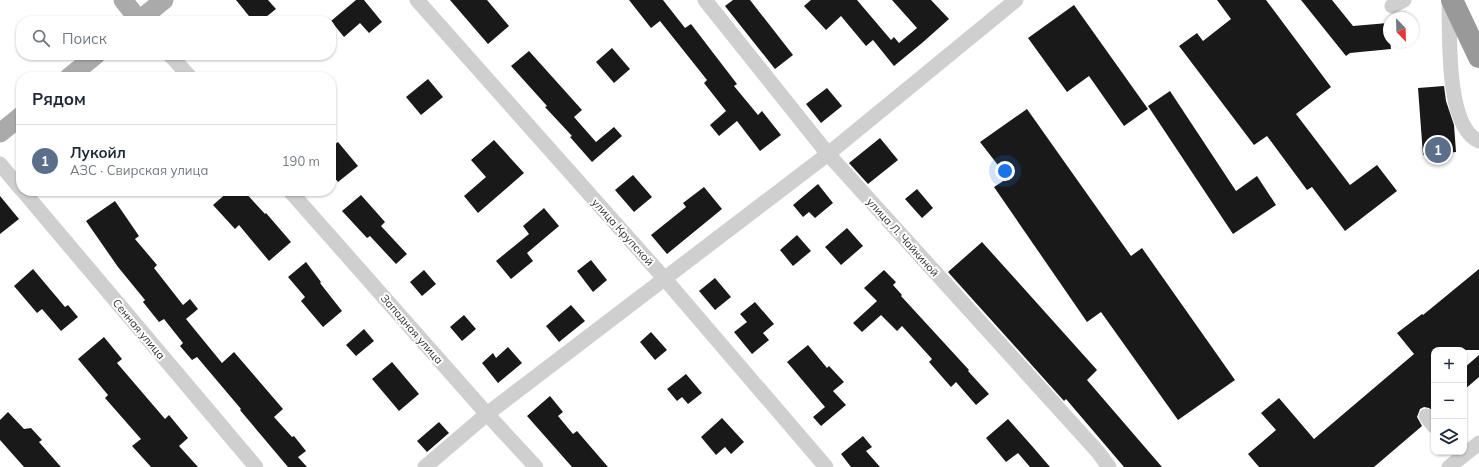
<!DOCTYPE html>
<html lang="ru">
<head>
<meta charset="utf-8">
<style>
  :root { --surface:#fff; --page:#f6f6f7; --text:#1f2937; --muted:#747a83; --line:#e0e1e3; --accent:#0b8043 }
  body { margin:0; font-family:Mulish,sans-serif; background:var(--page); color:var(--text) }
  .controls { position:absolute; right:12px; bottom:12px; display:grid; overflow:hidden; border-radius:8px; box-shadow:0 1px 3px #0004 }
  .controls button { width:36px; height:36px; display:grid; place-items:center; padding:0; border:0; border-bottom:1px solid var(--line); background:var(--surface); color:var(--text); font:20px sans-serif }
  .compass { position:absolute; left:1383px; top:12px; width:36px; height:36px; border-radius:50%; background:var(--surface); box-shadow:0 1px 3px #0004; rotate:157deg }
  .you { position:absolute; left:1005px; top:171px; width:14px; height:14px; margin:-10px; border:3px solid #fff; border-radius:50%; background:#1a73e8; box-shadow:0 0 0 6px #1a73e833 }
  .badge { display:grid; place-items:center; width:26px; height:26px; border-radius:50%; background:var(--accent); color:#fff; font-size:13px; font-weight:700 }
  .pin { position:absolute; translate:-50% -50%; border:2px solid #fff; box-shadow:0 1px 4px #0006 }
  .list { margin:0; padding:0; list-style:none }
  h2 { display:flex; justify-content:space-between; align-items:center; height:52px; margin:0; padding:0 16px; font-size:17px }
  h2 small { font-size:13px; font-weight:400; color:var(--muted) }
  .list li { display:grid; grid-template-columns:26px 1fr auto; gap:12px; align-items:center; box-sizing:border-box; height:72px; padding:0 16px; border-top:1px solid var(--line) }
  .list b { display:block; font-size:15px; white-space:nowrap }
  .list p { margin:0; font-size:13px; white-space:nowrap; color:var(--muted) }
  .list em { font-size:13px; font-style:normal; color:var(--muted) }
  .icon { flex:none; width:22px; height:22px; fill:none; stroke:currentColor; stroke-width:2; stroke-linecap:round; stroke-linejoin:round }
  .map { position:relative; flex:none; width:1479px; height:467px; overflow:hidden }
  .search { position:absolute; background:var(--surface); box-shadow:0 1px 3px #0004; left:16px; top:16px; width:320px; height:44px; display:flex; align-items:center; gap:10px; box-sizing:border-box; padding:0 14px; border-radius:16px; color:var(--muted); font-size:15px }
  .panel { position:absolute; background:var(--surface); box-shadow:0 1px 3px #0004; left:16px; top:72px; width:320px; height:124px; border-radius:16px }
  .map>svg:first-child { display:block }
  .building { fill:#191919 }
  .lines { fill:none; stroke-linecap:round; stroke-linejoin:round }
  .minor { stroke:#cfcfcf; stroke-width:15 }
  .major { stroke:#aaa; stroke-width:19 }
  .highway { stroke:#999; stroke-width:22 }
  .labels { text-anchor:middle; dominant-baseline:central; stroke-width:4; stroke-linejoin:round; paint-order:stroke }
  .street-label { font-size:11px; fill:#323232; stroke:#fff }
</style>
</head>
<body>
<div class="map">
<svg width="1479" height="467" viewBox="0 0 1479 467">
  <rect width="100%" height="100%" fill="#fff"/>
  <g class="building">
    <path d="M 236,0 L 268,0 L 276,9 L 261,21 L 253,21 Z"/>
    <path d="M 356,0 L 364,0 L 382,22 L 369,33 L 360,23 L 344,37 L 331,21 Z"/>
    <path d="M 450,0 L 487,0 L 509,26 L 488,44 Z"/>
    <path d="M 629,0 L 663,0 L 685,28 L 691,24 L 737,84 L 734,86 L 758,115 L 762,111 L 781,135 L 760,151 L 737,121 L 719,136 L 710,125 L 726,111 L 704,83 L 707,80 L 660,21 L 651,28 Z"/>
    <path d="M 733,0 L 750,0 L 793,55 L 775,69 L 725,6 Z"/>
    <path d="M 811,0 L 857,0 L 891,40 L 894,37 L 899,43 L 917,28 L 892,0 L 931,0 L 949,19 L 922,43 L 894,66 L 873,40 L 866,46 L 841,16 L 826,30 L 804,6 Z"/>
    <path d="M 1217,0 L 1266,0 L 1331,87 L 1296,114 L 1350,185 L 1377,165 L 1397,191 L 1345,231 L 1312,187 L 1307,190 L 1267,136 L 1254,145 L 1179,46 L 1197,33 L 1203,41 L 1231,19 Z"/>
    <path d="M 1301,0 L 1332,0 L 1353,26 L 1388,23 L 1391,49 L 1350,53 L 1346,56 Z"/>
    <path d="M 1074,5 L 1148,109 L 1124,126 L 1089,76 L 1067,92 L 1028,38 Z"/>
    <path d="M 612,48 L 630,69 L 614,83 L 596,62 Z"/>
    <path d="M 529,51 L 582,110 L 574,117 L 596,142 L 614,127 L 622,136 L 592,162 L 570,137 L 572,136 L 545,107 L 547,106 L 511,66 Z"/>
    <path d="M 428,79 L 443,97 L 421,115 L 406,97 Z"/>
    <path d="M 1444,86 L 1446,101 L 1454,125 L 1456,152 L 1423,155 L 1418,88 Z"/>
    <path d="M 827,88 L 842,106 L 821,123 L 806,104 Z"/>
    <path d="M 1170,91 L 1236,191 L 1257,176 L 1276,205 L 1233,234 L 1148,106 Z"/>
    <path d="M 1027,109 L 1131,256 L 1142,248 L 1235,380 L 1178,420 L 1101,312 L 1087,322 L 994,187 L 1008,178 L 980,142 Z"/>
    <path d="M 880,138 L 898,160 L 868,184 L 849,163 Z"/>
    <path d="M 494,140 L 524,173 L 478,213 L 464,196 L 486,177 L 471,160 Z"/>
    <path d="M 338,142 L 358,166 L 338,182 L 331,173 L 331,147 Z"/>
    <path d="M 633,175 L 652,197 L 634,212 L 615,190 Z"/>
    <path d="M 818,184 L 833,203 L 815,218 L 809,212 L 803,217 L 793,205 Z"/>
    <path d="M 704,187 L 722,209 L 667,254 L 651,235 L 686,207 L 683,203 Z"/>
    <path d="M 917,189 L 933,208 L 922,218 L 905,199 Z"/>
    <path d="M 229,191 L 244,191 L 265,214 L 266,213 L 291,242 L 269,261 L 239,225 L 235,229 L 213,205 Z"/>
    <path d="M 361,195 L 385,222 L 381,226 L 407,254 L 396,264 L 370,236 L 367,238 L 342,211 Z"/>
    <path d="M 0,196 L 19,219 L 0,234 Z"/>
    <path d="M 115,201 L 139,236 L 135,239 L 157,265 L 154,268 L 183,305 L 190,299 L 198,309 L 186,319 L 222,363 L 234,352 L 283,409 L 274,417 L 292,437 L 294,436 L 306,451 L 298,457 L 307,467 L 288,467 L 240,410 L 241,409 L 197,357 L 192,360 L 180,346 L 183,343 L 164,319 L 159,322 L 143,302 L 145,300 L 118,267 L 86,221 Z"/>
    <path d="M 544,208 L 559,226 L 527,253 L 533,261 L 511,279 L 496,261 L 529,234 L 523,226 Z"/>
    <path d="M 847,228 L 863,246 L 841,265 L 825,247 Z"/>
    <path d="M 797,235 L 811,251 L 793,266 L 780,250 Z"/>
    <path d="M 982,242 L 1097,370 L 1087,380 L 1162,467 L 1124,467 L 1066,399 L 1064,401 L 948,272 Z"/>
    <path d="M 591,260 L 607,280 L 593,292 L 577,271 Z"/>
    <path d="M 306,262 L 321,282 L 320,283 L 342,311 L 323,327 L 301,301 L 305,297 L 288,277 Z"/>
    <path d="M 33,269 L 65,307 L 68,305 L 78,317 L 61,331 L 42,309 L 37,313 L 14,286 Z"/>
    <path d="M 1479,269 L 1479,350 L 1434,350 L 1434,412 L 1429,408 L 1424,407 L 1420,409 L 1417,417 L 1422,426 L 1374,467 L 1259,467 L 1248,454 L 1276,430 L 1261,413 L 1279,398 L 1314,439 L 1414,354 L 1397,333 L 1422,314 L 1423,315 Z"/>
    <path d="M 424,270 L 436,284 L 422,296 L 410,282 Z"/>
    <path d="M 884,270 L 896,282 L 893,285 L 902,295 L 901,296 L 969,370 L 968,371 L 989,394 L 976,405 L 956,382 L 951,387 L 929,362 L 932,359 L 902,326 L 897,331 L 881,315 L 862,332 L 853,323 L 877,301 L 864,288 Z"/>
    <path d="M 715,278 L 731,297 L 715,310 L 699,291 Z"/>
    <path d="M 755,302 L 774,324 L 763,333 L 769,340 L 752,354 L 734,332 L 747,322 L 740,314 Z"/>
    <path d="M 571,305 L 585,321 L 559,342 L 546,326 Z"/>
    <path d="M 464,315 L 476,329 L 462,341 L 450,327 Z"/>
    <path d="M 364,329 L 374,341 L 356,356 L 346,345 Z"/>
    <path d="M 651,332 L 667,350 L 655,360 L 640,342 Z"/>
    <path d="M 104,337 L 122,359 L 117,363 L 165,419 L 169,415 L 188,438 L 179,446 L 198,467 L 151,467 L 132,446 L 141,439 L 105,398 L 108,395 L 78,359 Z"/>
    <path d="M 808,345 L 827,368 L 829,366 L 844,382 L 833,391 L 846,405 L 821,426 L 813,417 L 825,407 L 787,362 Z"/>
    <path d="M 508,347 L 522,363 L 498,383 L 482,363 L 493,353 L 496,358 Z"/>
    <path d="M 1479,355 L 1479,377 L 1464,390 L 1464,368 Z"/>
    <path d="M 392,362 L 419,394 L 399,411 L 372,379 Z"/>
    <path d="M 686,374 L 702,393 L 688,404 L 682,397 L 677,401 L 667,389 Z"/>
    <path d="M 550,396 L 563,412 L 558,416 L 573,434 L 577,431 L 608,467 L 572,467 L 527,416 Z"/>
    <path d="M 8,412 L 24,429 L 31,428 L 42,440 L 39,442 L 61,467 L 24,467 L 0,440 L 0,420 Z"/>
    <path d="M 722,418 L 744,442 L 731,454 L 725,447 L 716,455 L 701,437 Z"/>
    <path d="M 1008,419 L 1032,446 L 1050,467 L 1030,467 L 1018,453 L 1006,462 L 986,438 Z"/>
    <path d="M 439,422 L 449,433 L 427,452 L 417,441 Z"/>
    <path d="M 863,436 L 872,447 L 866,451 L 880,467 L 851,467 L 841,454 Z"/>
  </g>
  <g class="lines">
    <g class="minor">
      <path d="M 417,0 L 664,278 L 826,467"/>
      <path d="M 705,0 L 828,154 L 1098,452 L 1109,467"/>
      <path d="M 1449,1 C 1450,33 1445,127 1479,141"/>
      <path d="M 1392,6 L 1404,0"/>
      <path d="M 170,55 L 190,77"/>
      <path d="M 0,164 L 21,189"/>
      <path d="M 23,191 L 256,467"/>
      <path d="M 290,191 L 487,414 L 536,467"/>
      <path d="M 1426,416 L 1434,426"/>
      <path d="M 425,467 L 487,414 L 828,154 L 1016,0"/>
      <path d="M 1449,467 L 1479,443"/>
    </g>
    <g class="major">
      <path d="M 123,0 L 139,20"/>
      <path d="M 138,21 L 164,0"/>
      <path d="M 69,77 L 96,55"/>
      <path d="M 0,133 L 21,116"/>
    </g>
    <path class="highway" d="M 1452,0 L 1479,57"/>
  </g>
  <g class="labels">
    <g class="street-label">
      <text transform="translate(623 232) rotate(48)">улица Крупской</text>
      <text transform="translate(903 237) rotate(48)">улица Л. Чайкиной</text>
      <text transform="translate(139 329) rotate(50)">Сенная улица</text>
      <text transform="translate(412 329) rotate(49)">Западная улица</text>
    </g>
  </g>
</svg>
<div class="controls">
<button>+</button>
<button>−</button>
<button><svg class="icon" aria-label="layers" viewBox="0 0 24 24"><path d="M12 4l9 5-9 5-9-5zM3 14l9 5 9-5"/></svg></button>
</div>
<svg class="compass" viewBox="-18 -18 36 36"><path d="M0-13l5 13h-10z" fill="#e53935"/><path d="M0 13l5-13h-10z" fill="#747a83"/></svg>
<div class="you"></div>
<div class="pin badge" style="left:1438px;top:150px;background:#5c6f8a">1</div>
<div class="search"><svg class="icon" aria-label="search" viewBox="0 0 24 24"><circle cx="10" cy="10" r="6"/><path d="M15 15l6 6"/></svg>Поиск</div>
<section class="panel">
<h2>Рядом<small></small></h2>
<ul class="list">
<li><span class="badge" style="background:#5c6f8a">1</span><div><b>Лукойл</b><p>АЗС · Свирская улица</p></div><em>190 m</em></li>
</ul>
</section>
</div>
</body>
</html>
